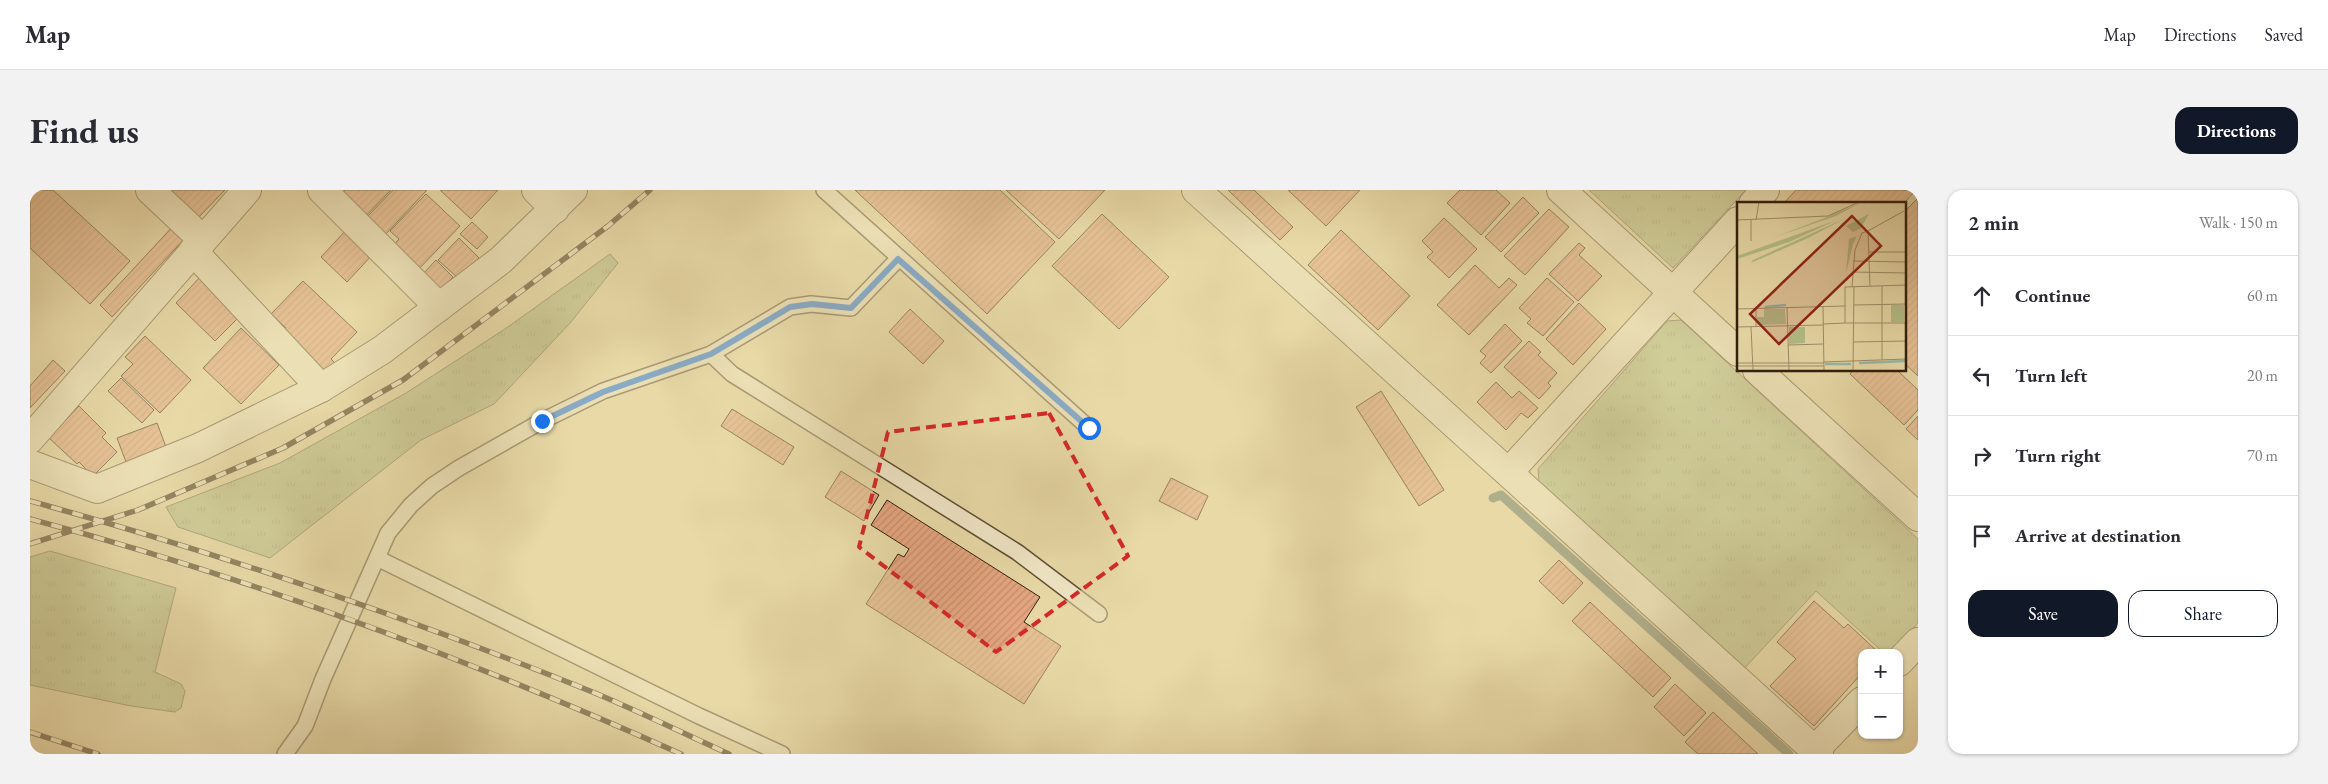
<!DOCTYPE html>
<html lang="en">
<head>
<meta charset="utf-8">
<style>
  :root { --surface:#fff; --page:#f2f2f3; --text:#2b2b33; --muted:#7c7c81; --line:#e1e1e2; --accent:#111827 }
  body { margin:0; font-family:"EB Garamond",serif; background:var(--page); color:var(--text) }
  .controls { position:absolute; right:15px; bottom:15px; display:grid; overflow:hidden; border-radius:10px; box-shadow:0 1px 4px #0004 }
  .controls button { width:45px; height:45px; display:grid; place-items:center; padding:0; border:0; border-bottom:1px solid var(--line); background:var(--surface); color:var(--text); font:25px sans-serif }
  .stop { position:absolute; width:15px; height:15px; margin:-11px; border:4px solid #1a73e8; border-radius:50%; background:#fff }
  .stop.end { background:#1a73e8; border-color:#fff; box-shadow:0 1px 5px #0008 }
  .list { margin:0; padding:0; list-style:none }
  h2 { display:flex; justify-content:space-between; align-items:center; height:65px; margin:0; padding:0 20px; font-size:21px }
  h2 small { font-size:16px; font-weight:400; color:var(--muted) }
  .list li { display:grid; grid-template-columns:32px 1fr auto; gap:15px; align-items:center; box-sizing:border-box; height:80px; padding:0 20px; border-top:1px solid var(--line) }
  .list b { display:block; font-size:19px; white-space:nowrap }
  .list em { font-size:16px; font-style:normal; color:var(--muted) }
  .actions { display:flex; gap:10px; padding:15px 20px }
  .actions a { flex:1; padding:11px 0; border:1px solid var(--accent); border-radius:15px; text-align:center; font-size:18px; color:var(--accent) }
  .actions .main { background:var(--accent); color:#fff }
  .icon { flex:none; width:28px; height:28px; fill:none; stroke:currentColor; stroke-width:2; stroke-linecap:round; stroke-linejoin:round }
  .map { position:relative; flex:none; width:1888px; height:564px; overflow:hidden; border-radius:15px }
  header { display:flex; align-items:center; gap:30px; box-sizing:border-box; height:70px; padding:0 25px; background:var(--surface); border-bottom:1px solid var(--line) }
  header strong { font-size:24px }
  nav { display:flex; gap:28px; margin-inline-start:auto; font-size:18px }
  .intro { display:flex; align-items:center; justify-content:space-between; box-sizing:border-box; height:120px; padding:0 30px }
  h1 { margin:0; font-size:35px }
  .button { padding:12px 22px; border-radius:15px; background:var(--accent); color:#fff; font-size:18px; font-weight:700 }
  main { display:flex; gap:30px; padding:0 30px }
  aside { flex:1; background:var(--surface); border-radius:15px; box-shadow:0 1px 4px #0004 }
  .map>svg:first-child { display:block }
  .grass { fill:url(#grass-tufts); stroke:#726f4b }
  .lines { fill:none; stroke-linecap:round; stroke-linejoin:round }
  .stream { stroke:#6e7c6a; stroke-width:9 }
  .building { fill:url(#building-hatch); stroke:#311f0e }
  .lane-casing { stroke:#5f4e34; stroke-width:18 }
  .street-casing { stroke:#5f4e34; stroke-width:30 }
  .lane { stroke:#f0e6c6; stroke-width:15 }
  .street { stroke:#f0e6c6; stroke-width:28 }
  .rail-casing { stroke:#311f0e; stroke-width:5.5 }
  .rail { stroke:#f0e6c6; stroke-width:4; stroke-dasharray:11; stroke-linecap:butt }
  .route { stroke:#1a73e8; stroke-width:6 }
  .marked { fill:none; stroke:#d62828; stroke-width:4; stroke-dasharray:10 6; stroke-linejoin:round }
  .inset-river { fill:none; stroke:#97baa8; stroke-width:2.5 }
  .inset-road { fill:none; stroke:#9f8f6a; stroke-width:1 }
  .view { fill:#8f2418; fill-opacity:0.15; stroke:#8f2418; stroke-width:2.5 }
  .inset-edge { fill:none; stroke:#311f0e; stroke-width:2.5 }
</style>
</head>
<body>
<header>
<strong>Map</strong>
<nav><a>Map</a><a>Directions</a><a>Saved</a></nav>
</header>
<div class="intro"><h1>Find us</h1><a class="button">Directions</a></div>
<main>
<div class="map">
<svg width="1888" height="564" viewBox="0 0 1888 564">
  <defs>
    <pattern id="grass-tufts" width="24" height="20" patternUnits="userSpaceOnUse" patternTransform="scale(1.25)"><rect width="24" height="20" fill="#b4bf88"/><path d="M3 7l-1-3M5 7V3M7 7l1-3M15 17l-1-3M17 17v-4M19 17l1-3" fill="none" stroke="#9ba474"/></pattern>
    <pattern id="building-hatch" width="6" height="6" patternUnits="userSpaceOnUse" patternTransform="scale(1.25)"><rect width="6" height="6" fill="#e5a680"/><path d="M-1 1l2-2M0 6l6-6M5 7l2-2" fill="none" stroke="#c58e6d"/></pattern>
  </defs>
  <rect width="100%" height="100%" fill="#e8d9a7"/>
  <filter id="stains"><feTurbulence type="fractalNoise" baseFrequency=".004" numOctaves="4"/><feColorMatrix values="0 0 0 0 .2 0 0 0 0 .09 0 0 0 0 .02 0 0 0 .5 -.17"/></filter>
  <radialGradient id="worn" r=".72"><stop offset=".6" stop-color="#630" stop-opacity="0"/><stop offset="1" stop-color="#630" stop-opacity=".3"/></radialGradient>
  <g class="grass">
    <path d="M 1559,0 L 1716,0 L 1643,78 Z"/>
    <path d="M 580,64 L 588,73 L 541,132 L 464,214 L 391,250 L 240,368 L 148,337 L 136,317 L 250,273 L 376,203 L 475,139 Z"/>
    <path d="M 1651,130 L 1888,349 L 1888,433 L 1860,463 L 1854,463 L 1786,401 L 1711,482 L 1509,291 L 1508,279 L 1637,131 Z"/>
    <path d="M 20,361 L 146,398 L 125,482 L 151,494 L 155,501 L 151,518 L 145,522 L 101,516 L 0,495 L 0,367 Z"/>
  </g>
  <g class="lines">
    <path class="stream" d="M 1463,308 L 1471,305 L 1759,564"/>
  </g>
  <g class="building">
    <path d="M 0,0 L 23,0 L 100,71 L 60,114 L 0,58 Z"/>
    <path d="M 132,0 L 195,0 L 165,31 Z"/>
    <path d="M 315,0 L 361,0 L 334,28 L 310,5 Z"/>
    <path d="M 363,0 L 397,0 L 354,46 L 336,28 Z"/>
    <path d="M 410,0 L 468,0 L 441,29 Z"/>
    <path d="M 825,0 L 970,0 L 1025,52 L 957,124 Z"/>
    <path d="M 976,0 L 1075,0 L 1029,49 Z"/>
    <path d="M 1198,0 L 1224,0 L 1263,37 L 1250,50 Z"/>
    <path d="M 1258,0 L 1330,0 L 1296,36 Z"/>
    <path d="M 1430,0 L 1466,0 L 1480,13 L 1451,45 L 1417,13 Z"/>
    <path d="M 1766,0 L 1886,0 L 1873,14 L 1753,14 Z"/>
    <path d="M 396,4 L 430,36 L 386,82 L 361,58 L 369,49 L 360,41 Z"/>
    <path d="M 1493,7 L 1509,23 L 1471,62 L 1455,47 Z"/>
    <path d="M 1888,8 L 1888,186 L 1874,173 L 1874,22 Z"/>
    <path d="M 1519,19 L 1539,37 L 1495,85 L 1474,66 Z"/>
    <path d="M 1072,24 L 1139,87 L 1089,139 L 1022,76 Z"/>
    <path d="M 1414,28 L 1447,59 L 1419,88 L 1397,67 L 1403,62 L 1392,51 Z"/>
    <path d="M 442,32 L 458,47 L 447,59 L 430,44 Z"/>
    <path d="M 145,34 L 158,45 L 82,127 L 70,115 Z"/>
    <path d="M 318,38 L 344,63 L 317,92 L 291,67 Z"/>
    <path d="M 1311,40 L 1380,106 L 1348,140 L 1278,75 Z"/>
    <path d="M 429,48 L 449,68 L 429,89 L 408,70 Z"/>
    <path d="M 1549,53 L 1555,58 L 1549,65 L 1572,86 L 1548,111 L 1519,84 Z"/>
    <path d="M 406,70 L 423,87 L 409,102 L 392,85 Z"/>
    <path d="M 1445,75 L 1469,98 L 1479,88 L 1487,95 L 1439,145 L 1407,115 Z"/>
    <path d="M 172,85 L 213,123 L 185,151 L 146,113 Z"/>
    <path d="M 1517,88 L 1544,112 L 1513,146 L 1497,133 L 1501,129 L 1489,118 Z"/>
    <path d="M 273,91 L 327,142 L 301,169 L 306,174 L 291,190 L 247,148 L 256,138 L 241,124 Z"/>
    <path d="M 1549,113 L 1576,139 L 1543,175 L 1516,149 Z"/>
    <path d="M 880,119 L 914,151 L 893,174 L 859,142 Z"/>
    <path d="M 1475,134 L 1492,151 L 1461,183 L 1450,173 L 1456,166 L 1450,161 Z"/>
    <path d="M 211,138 L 249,175 L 211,214 L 173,178 Z"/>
    <path d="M 115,146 L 161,190 L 130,223 L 91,186 L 103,174 L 95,167 Z"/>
    <path d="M 1499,151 L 1511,162 L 1508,165 L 1527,183 L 1518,193 L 1521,196 L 1509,209 L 1474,177 Z"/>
    <path d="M 23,170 L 35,181 L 0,218 L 0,196 Z"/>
    <path d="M 1823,180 L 1867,180 L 1888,200 L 1888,220 L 1874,235 L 1820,184 Z"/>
    <path d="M 91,188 L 124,220 L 112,233 L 78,201 Z"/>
    <path d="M 1466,192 L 1482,208 L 1489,201 L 1508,218 L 1498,228 L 1491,223 L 1476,240 L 1447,212 Z"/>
    <path d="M 1351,201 L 1414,300 L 1389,316 L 1326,217 Z"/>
    <path d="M 49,216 L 76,243 L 72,247 L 87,262 L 63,286 L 49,272 L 47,274 L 19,248 Z"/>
    <path d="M 702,219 L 764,257 L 753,275 L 691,236 Z"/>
    <path d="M 1888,226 L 1888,250 L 1876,239 Z"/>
    <path d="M 127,233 L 136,257 L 96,272 L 87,248 Z"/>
    <path d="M 811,281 L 849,305 L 834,331 L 795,307 Z"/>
    <path d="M 1141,288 L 1178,306 L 1167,330 L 1129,311 Z"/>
    <path d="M 857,310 L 1010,407 L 994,432 L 1031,456 L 994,514 L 836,414 L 868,364 L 874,367 L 879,359 L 841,335 Z"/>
    <path d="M 1529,370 L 1553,393 L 1533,414 L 1509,391 Z"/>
    <path d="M 1784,411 L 1814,438 L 1818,434 L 1849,463 L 1832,463 L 1832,483 L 1784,536 L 1740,496 L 1766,469 L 1747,452 Z"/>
    <path d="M 1560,412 L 1641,488 L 1623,507 L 1542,431 Z"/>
    <path d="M 1645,494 L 1676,523 L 1654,546 L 1624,517 Z"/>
    <path d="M 1683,522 L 1728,564 L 1668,564 L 1655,552 Z"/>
  </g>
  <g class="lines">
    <g class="lane-casing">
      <g id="lane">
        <path d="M 794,0 L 1059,238"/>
        <path d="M 681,164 L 702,184 L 987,362 L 1069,424"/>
        <path d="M 347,368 L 669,526 L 752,564"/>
        <path d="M 255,564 L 275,536 L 293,489 L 358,343 L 381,315 L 402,296 L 429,278 L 512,231 L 573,201 L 681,164 L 760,117 L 781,114 L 821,118 L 868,69"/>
      </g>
    </g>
    <g class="street-casing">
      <g id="street">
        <path d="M 120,0 L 173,50"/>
        <path d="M 292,0 L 409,117"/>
        <path d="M 506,0 L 525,19"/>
        <path d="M 1166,0 L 1789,564"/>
        <path d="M 1531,0 L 1708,162"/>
        <path d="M 1723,14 L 1735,0"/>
        <path d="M 163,61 L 291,198"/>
        <path d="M 1727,180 L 1888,327"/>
        <path d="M 0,249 L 217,0"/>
        <path d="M 0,274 L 67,299 L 168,258 L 291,198 L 352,160 L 471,70 L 543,0"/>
        <path d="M 1479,282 L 1708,31"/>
        <path d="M 1869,472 L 1888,452"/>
        <path d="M 1785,560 L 1832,511"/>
      </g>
    </g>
    <use href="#lane" class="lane"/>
    <use href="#street" class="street"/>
    <g class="rail-casing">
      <g id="rail">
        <path d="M 0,311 C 192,364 380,428 565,503 C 610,522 655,544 699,564"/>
        <path d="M 0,329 C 225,389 439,469 651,564"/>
        <path d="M 0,354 L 108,320 L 253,258 L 373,190 L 578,36 L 620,0"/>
        <path d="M 0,542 L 68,564"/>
      </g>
    </g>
    <use href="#rail" class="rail"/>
  </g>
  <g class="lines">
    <path class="route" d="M 512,231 L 573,202 L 681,164 L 760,117 L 782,114 L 821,118 L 868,69 L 1059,238"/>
  </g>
  <path d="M0 0H1888V564H0ZM 1019,223 L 1098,366 L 966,462 L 829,357 L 858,242 Z" fill="#e8d9a7" fill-opacity=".55" fill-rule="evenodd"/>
  <path class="marked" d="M 1019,223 L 1098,366 L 966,462 L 829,357 L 858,242 Z"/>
  <g transform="translate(1707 12)">
    <rect width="169" height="169" fill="#e8d9a7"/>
    <path d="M 125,0 L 99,14 L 35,36 L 90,15 ZM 132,12 L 124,26 L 116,30 L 109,24 ZM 109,16 L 71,36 L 14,61 L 16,58 ZM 100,18 L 52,40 L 0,57 L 0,54 ZM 120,34 L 116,42 L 109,71 L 112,37 ZM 154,103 L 167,103 L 167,120 L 154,120 ZM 27,107 L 48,107 L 49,122 L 20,123 L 20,115 L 27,115 ZM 52,125 L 68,125 L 68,141 L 52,142 Z" fill="#b4bf88"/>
    <path class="inset-river" d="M 28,105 L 49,103M 122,161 L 169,159M 88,162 L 114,162"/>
    <path class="inset-road" d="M 0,18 L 91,14 L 122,0M 14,18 L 14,39M 19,18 L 22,0M 132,50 L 169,50M 116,59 L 169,60M 115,70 L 169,71M 133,84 L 131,29 L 167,9M 145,84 L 145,158M 115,85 L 118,48 L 125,31 L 131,29M 117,103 L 169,102M 86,104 L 87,168M 19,106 L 19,125M 50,106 L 52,168M 0,107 L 108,104M 108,121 L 169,121M 86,122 L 108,121 L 108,85 L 169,83M 0,125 L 86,123M 14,125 L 16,168M 117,140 L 169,139M 51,143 L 87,142M 87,160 L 169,157M 0,161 L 87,161M 0,164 L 87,164M 116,168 L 117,85"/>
    <path class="view" d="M 115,14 L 144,44 L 42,142 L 13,112 Z"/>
    <rect width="169" height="169" class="inset-edge"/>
  </g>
  <rect width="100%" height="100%" filter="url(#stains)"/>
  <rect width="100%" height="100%" fill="url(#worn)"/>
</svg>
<div class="controls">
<button>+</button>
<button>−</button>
</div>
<div class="stop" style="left:1059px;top:238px"></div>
<div class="stop end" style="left:512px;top:231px"></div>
</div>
<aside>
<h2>2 min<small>Walk · 150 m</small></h2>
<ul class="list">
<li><svg class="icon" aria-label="ahead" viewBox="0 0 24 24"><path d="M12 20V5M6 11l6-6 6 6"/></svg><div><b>Continue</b></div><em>60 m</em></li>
<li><svg class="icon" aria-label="left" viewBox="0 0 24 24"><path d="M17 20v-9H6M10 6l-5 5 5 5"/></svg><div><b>Turn left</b></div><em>20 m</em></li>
<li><svg class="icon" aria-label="right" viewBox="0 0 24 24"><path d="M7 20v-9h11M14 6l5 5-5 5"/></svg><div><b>Turn right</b></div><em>70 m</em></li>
<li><svg class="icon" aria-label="arrive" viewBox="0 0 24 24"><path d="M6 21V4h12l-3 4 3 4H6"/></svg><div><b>Arrive at destination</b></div></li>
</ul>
<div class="actions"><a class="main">Save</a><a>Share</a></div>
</aside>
</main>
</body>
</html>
